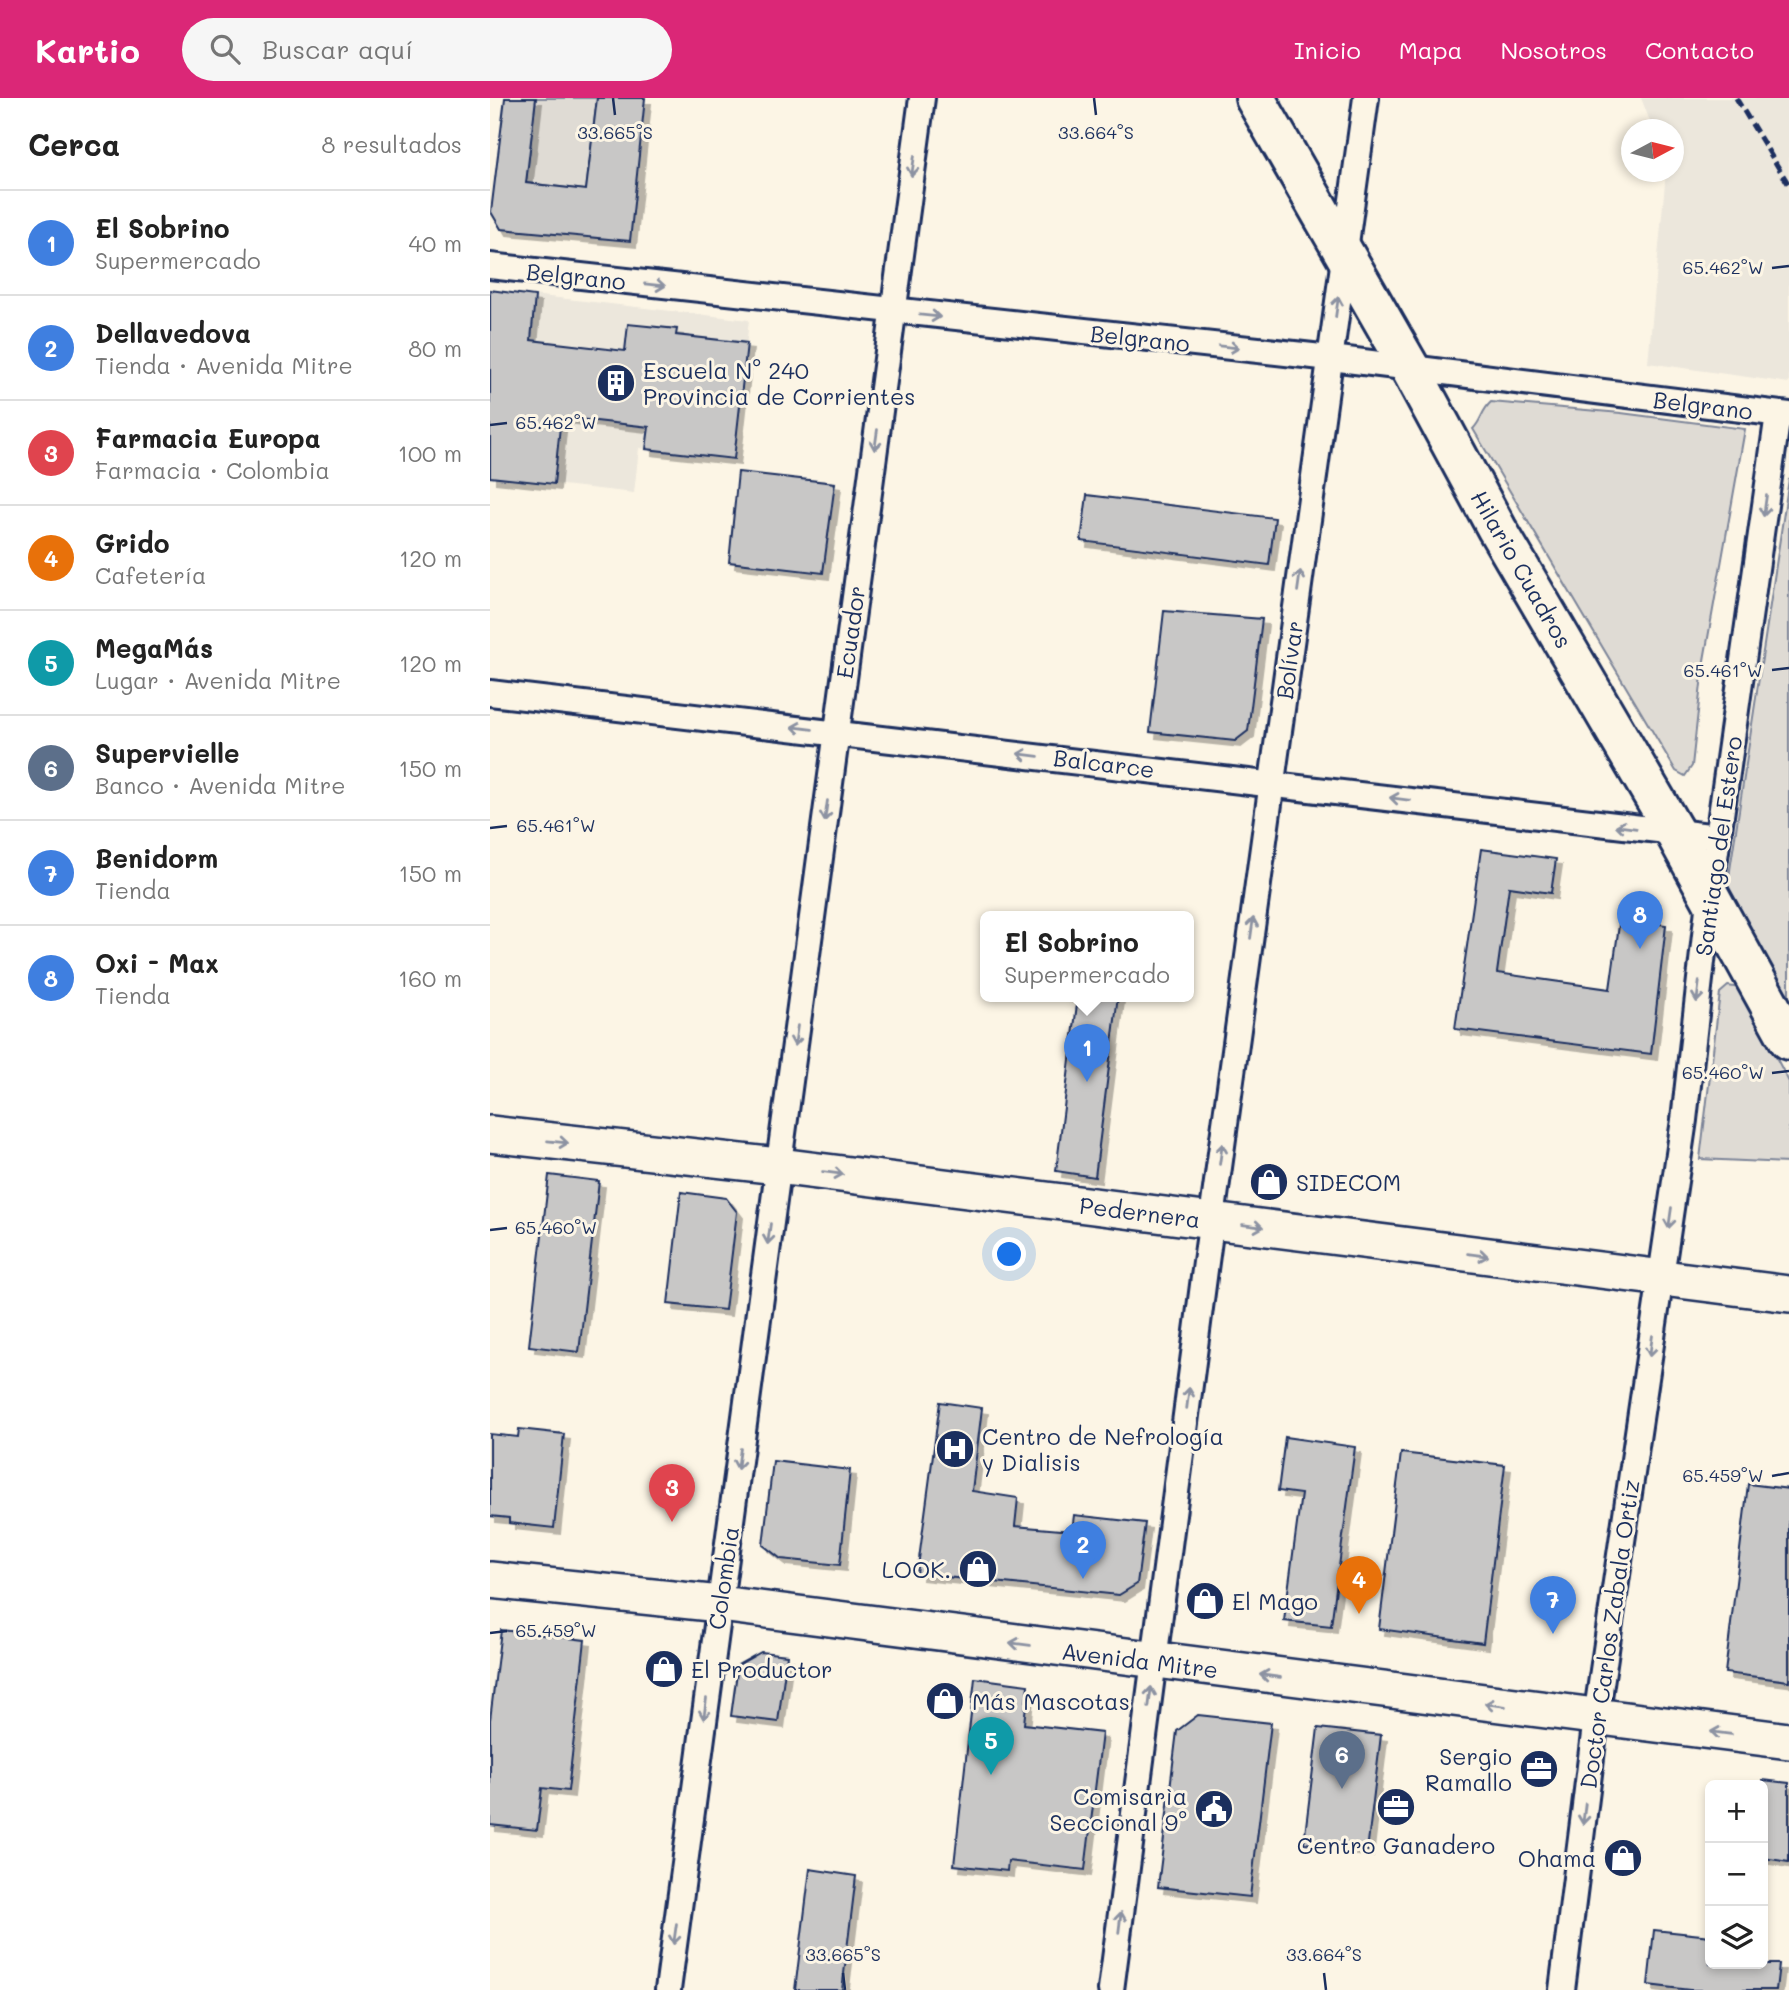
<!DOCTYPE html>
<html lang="es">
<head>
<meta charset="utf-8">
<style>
  :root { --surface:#fff; --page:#f6f6f6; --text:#222; --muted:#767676; --line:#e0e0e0; --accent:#db2777 }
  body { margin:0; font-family:Mali,sans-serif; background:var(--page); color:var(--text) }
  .controls { position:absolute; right:21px; bottom:21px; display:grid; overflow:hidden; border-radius:10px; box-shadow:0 4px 10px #0003 }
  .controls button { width:63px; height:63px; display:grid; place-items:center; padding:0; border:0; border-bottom:2px solid var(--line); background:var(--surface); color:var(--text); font:35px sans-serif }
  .compass { position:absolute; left:1131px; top:21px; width:63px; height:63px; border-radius:50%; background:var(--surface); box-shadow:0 4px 10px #0003; rotate:83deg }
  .you { position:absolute; left:520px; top:1157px; width:24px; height:24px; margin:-18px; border:5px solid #fff; border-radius:50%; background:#1a73e8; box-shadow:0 0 0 10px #1a73e833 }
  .badge { display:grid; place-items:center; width:46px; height:46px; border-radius:50%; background:var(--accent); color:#fff; font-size:23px; font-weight:700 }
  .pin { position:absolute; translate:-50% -58px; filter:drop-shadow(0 2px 4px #0008) }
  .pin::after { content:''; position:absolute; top:37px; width:24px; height:21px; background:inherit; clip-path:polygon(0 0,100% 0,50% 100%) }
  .popup { position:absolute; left:490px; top:813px; width:214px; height:91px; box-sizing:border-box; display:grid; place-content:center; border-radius:10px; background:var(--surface); filter:drop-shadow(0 2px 5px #0005); font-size:23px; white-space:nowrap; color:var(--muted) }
  .popup b { font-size:26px; color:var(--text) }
  .popup::after { content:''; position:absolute; left:50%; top:100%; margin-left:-14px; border:14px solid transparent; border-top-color:var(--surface) }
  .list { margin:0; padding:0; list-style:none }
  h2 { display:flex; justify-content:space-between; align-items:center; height:91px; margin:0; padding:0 28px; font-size:30px }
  h2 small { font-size:23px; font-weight:400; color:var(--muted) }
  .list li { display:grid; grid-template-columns:46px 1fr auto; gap:21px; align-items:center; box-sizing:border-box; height:105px; padding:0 28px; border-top:2px solid var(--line) }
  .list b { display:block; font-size:26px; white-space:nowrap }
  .list p { margin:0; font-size:23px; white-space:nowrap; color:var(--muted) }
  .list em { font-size:23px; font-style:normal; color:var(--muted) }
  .icon { flex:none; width:38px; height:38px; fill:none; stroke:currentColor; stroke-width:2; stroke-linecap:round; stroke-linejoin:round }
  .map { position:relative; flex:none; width:1299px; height:1892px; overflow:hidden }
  header { display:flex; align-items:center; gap:42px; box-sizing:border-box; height:98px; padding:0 35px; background:var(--accent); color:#fff }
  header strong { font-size:33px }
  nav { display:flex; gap:38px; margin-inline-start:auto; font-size:24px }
  .search { width:490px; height:63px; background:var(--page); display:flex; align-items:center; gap:18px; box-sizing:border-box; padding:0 24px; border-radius:38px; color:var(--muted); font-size:26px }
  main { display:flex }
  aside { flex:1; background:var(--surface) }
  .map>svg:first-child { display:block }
  .built { fill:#ece7dc }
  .green { fill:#dfdbd4; stroke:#7d8599; stroke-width:2 }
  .building { fill:#c8c7c6; stroke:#1b2f5e; stroke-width:2; filter:url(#shadow) }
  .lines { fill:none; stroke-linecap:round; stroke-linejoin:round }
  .street-casing { stroke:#1b2f5e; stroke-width:30 }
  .secondary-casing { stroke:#1b2f5e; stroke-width:40 }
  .primary-casing { stroke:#1b2f5e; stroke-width:44 }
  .street { stroke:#fcf5e5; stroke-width:24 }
  .secondary { stroke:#fcf5e5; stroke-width:35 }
  .primary { stroke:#fcf5e5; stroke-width:38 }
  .rail { stroke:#1b2f5e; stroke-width:5; stroke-dasharray:10 5; stroke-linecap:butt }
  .oneway { stroke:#8c92a2 }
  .ticks { fill:none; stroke:#1b2f5e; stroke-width:2.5 }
  .labels { text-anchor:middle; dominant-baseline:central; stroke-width:6; stroke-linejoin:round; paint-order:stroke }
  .street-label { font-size:23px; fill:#1b2f5e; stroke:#fcf5e5 }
  .poi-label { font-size:23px; fill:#1b2f5e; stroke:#fcf5e5; text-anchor:start }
  .ticks-label { font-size:18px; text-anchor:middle; fill:#1b2f5e; stroke:#fcf5e5; stroke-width:6; stroke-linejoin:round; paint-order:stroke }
</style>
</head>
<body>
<header>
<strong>Kartio</strong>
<div class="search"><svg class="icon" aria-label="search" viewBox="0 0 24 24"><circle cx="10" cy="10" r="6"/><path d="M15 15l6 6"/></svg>Buscar aquí</div>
<nav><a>Inicio</a><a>Mapa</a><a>Nosotros</a><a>Contacto</a></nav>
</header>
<main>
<aside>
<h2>Cerca<small>8 resultados</small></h2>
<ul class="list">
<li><span class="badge" style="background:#3f7fe0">1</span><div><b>El Sobrino</b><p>Supermercado</p></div><em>40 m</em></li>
<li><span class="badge" style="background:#3f7fe0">2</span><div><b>Dellavedova</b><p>Tienda · Avenida Mitre</p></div><em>80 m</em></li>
<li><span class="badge" style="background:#e0444e">3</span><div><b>Farmacia Europa</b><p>Farmacia · Colombia</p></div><em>100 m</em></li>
<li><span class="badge" style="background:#e8710a">4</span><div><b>Grido</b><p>Cafetería</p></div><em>120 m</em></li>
<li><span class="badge" style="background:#0f9aa8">5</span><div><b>MegaMás</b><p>Lugar · Avenida Mitre</p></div><em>120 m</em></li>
<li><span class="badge" style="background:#5c6f8a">6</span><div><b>Supervielle</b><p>Banco · Avenida Mitre</p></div><em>150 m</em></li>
<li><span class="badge" style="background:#3f7fe0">7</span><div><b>Benidorm</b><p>Tienda</p></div><em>150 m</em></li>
<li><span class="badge" style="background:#3f7fe0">8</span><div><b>Oxi - Max</b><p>Tienda</p></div><em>160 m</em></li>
</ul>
</aside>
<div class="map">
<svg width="1299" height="1892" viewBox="0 0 1299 1892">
  <defs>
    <filter id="shadow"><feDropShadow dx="6" dy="6" stdDeviation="0" flood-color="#0004"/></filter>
  </defs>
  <rect width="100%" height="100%" fill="#fcf5e5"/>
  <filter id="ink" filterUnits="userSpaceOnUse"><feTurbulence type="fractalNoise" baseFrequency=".0143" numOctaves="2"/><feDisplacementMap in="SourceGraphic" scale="14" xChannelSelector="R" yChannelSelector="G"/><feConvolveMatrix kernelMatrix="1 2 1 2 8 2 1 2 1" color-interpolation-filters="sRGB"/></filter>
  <g filter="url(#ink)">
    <g class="built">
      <path d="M 1151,0 L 1299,0 L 1299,285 L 1158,265 L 1176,74 L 1184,74 L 1184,32 L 1163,31 Z"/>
      <path d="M 0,192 L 259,222 L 244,361 L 149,350 L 144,395 L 0,379 Z"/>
    </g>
    <g class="green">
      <path d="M 46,0 L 107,0 L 96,92 L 36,85 Z"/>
      <path d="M 1001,304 L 1131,315 L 1255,331 L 1213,568 L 1202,668 L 1195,678 L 1186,673 L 983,331 C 992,322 991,313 1001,304 Z"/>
      <path d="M 1299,381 L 1299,919 L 1235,805 Z"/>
      <path d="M 1238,888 L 1250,890 L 1299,984 L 1299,1065 L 1210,1061 L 1230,895 Z"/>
    </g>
    <g class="building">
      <path d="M 15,0 L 46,0 L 36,85 L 96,92 L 107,0 L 155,0 L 140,143 L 11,131 L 1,114 Z"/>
      <path d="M 0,192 L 45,198 L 41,242 L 135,253 L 138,226 L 187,231 L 186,237 L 257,245 L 244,361 L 156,351 L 159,329 L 71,319 L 64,386 L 0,379 Z"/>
      <path d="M 248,374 L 345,385 L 333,475 L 239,464 Z"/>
      <path d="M 597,397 L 785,420 L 779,467 L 591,443 Z"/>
      <path d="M 674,513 L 772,521 L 758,633 L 745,643 L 660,634 Z"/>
      <path d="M 991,751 L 1066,761 L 1061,795 L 1019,789 L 1007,875 L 1120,891 L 1130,820 L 1176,827 L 1161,956 L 965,931 Z"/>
      <path d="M 588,898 L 628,898 L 605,1079 L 566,1073 Z"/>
      <path d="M 59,1077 L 109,1083 L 89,1254 L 39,1248 Z"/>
      <path d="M 191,1094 L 236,1100 L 247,1114 L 235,1212 L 178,1206 Z"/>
      <path d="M 450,1304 L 492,1310 L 482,1393 L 528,1400 L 525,1428 L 582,1433 L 584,1417 L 655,1425 L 647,1486 L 629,1497 L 427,1476 Z"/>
      <path d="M 29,1331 L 74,1336 L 64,1430 L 19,1425 L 19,1420 L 0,1418 L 0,1336 L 28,1339 Z"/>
      <path d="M 795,1339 L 865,1349 L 841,1528 L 794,1523 L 811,1396 L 788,1393 Z"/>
      <path d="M 911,1355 L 1015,1367 L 993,1545 L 889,1531 Z"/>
      <path d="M 283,1363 L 360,1372 L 350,1467 L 291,1461 L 273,1447 Z"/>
      <path d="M 1258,1386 L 1299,1391 L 1299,1583 L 1235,1575 Z"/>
      <path d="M 11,1532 L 95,1542 L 78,1693 L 52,1690 L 47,1732 L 0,1727 L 0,1622 Z"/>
      <path d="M 271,1554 L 297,1557 L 288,1624 L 241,1618 L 248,1567 Z"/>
      <path d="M 485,1580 L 538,1587 L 534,1626 L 612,1635 L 595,1772 L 518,1763 L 517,1773 L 464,1767 Z"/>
      <path d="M 708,1617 L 781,1625 L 760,1799 L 668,1789 L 687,1633 Z"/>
      <path d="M 828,1630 L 891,1637 L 877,1753 L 814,1745 Z"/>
      <path d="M 1273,1682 L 1299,1685 L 1299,1764 L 1273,1760 Z"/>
      <path d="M 320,1771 L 366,1778 L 352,1892 L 305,1892 Z"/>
      <path d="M 1164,1832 L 1220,1838 L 1220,1866 L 1289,1866 L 1286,1892 L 1200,1892 L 1158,1887 Z"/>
    </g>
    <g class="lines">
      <g class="street-casing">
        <g id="street">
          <path d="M 0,168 L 841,260 L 1299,317"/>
          <path d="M 0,595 L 1228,739"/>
          <path d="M 178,1892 L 432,0"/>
          <path d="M 621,1892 L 716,1164 L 876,0"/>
          <path d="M 1072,1892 L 1106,1620 L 1194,1022 L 1219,802 L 1288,316"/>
        </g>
      </g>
      <g class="secondary-casing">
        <g id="secondary">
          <path d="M 0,1036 L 288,1068 L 1299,1196"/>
          <path d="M 0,1482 L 230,1506 L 1299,1643"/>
        </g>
      </g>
      <g class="primary-casing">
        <path id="primary" d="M 765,0 L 920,270 L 1007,431 L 1185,735 L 1299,942"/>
      </g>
      <use href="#street" class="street"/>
      <use href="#secondary" class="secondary"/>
      <use href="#primary" class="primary"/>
      <path class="rail" d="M 1246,0 L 1299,87"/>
    </g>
    <defs><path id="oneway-shaft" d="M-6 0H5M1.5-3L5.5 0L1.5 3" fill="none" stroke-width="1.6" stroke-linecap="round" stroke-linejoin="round" transform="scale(1.75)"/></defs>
    <g class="oneway">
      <use href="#oneway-shaft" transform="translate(423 68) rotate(98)"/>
      <use href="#oneway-shaft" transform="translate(165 187) rotate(6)"/>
      <use href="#oneway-shaft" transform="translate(847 209) rotate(-82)"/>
      <use href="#oneway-shaft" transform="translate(440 218) rotate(6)"/>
      <use href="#oneway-shaft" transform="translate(739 249) rotate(6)"/>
      <use href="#oneway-shaft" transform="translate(386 342) rotate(98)"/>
      <use href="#oneway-shaft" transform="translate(1275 408) rotate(98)"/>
      <use href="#oneway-shaft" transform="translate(809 483) rotate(-82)"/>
      <use href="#oneway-shaft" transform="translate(312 630) rotate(-173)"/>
      <use href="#oneway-shaft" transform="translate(538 657) rotate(-173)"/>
      <use href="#oneway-shaft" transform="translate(910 701) rotate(-173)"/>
      <use href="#oneway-shaft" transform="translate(336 713) rotate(98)"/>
      <use href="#oneway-shaft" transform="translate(1136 729) rotate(-173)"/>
      <use href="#oneway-shaft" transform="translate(762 830) rotate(-82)"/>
      <use href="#oneway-shaft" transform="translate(1208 894) rotate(97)"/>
      <use href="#oneway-shaft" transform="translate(306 938) rotate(98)"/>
      <use href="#oneway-shaft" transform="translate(68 1044) rotate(6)"/>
      <use href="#oneway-shaft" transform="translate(731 1056) rotate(-82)"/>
      <use href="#oneway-shaft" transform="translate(343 1075) rotate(7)"/>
      <use href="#oneway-shaft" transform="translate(1180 1120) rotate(98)"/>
      <use href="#oneway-shaft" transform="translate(763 1128) rotate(7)"/>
      <use href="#oneway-shaft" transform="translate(279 1136) rotate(98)"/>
      <use href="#oneway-shaft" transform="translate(988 1157) rotate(7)"/>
      <use href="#oneway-shaft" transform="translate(1161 1248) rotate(98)"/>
      <use href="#oneway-shaft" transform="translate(698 1300) rotate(-83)"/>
      <use href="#oneway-shaft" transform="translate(249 1361) rotate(98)"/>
      <use href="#oneway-shaft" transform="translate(530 1546) rotate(-172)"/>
      <use href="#oneway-shaft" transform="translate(780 1578) rotate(-173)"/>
      <use href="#oneway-shaft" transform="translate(660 1599) rotate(-83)"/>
      <use href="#oneway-shaft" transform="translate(1005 1607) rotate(-173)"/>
      <use href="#oneway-shaft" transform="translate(215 1611) rotate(98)"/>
      <use href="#oneway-shaft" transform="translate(1231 1635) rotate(-173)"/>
      <use href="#oneway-shaft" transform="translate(1094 1716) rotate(97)"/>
      <use href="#oneway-shaft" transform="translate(630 1824) rotate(-83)"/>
      <use href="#oneway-shaft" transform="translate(185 1836) rotate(98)"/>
    </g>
  </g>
  <path class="ticks" d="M 123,0 L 125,17M 604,0 L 606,17M 1282,170 L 1299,168M 0,327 L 17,325M 1282,572 L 1299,570M 0,730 L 17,728M 1282,975 L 1299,973M 0,1132 L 17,1130M 1282,1378 L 1299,1375M 0,1535 L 17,1533M 353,1875 L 355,1892M 834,1875 L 836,1892"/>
  <defs>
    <g id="building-disc" transform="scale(2.0125)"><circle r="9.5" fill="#1b2f5e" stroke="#fcf5e5"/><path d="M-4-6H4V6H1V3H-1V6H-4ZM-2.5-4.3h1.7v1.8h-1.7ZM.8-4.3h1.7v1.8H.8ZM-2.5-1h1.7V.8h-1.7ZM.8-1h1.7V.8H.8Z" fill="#fff"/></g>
    <g id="shop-disc" transform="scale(2.0125)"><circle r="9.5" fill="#1b2f5e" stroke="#fcf5e5"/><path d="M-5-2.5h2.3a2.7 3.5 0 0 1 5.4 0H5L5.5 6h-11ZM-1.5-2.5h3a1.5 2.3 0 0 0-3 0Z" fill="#fff"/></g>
    <g id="hospital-disc" transform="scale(2.0125)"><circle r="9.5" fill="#1b2f5e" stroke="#fcf5e5"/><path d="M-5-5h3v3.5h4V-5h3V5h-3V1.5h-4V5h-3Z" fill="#fff"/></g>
    <g id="office-disc" transform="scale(2.0125)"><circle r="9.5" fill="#1b2f5e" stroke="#fcf5e5"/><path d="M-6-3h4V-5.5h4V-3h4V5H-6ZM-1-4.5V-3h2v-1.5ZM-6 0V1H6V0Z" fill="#fff"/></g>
    <g id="civic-disc" transform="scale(2.0125)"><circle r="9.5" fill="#1b2f5e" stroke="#fcf5e5"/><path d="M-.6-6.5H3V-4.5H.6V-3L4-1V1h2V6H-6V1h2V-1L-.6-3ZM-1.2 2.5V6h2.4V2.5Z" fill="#fff"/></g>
  </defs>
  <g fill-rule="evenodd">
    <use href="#building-disc" x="126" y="285"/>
    <use href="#shop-disc" x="779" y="1084"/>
    <use href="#hospital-disc" x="465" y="1351"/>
    <use href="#shop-disc" x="488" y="1471"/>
    <use href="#shop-disc" x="715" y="1503"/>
    <use href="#shop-disc" x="174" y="1571"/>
    <use href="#shop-disc" x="455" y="1603"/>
    <use href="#office-disc" x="1049" y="1671"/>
    <use href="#office-disc" x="906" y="1709"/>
    <use href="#civic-disc" x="724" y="1711"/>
    <use href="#shop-disc" x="1133" y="1760"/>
  </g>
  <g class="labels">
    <g class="street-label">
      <text transform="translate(86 178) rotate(6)">Belgrano</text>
      <text transform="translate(650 240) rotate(6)">Belgrano</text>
      <text transform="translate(1213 307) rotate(7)">Belgrano</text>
      <text transform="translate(1032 471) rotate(60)">Hilario Cuadros</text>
      <text transform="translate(360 534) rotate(-82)">Ecuador</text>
      <text transform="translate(799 562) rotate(-82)">Bolívar</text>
      <text transform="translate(614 665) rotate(7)">Balcarce</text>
      <text transform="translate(1228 748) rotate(-82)">Santiago del Estero</text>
      <text transform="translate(650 1114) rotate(7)">Pedernera</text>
      <text transform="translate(233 1480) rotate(-82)">Colombia</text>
      <text transform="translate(1119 1536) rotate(-82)">Doctor Carlos Zabala Ortiz</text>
      <text transform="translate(650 1562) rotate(7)">Avenida Mitre</text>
    </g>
    <g class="poi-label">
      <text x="153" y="272">Escuela N° 240<tspan x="153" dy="26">Provincia de Corrientes</tspan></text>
      <text x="806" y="1084">SIDECOM</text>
      <text x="492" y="1338">Centro de Nefrología<tspan x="492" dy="26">y Dialisis</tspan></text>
      <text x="461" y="1471" text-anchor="end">LOOK.</text>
      <text x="742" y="1503">El Mago</text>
      <text x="201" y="1571">El Productor</text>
      <text x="482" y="1603">Más Mascotas</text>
      <text x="1022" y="1658" text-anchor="end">Sergio<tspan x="1022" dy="26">Ramallo</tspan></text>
      <text x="697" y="1698" text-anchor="end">Comisarìa<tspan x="697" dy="26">Seccional 9°</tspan></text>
      <text x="906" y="1747" text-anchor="middle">Centro Ganadero</text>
      <text x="1106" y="1760" text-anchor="end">Ohama</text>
    </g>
  </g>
  <g class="ticks-label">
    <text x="125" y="41">33.665°S</text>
    <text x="606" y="41">33.664°S</text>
    <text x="1233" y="176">65.462°W</text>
    <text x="66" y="331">65.462°W</text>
    <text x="1233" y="579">65.461°W</text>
    <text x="66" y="734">65.461°W</text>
    <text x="1233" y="981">65.460°W</text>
    <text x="66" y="1136">65.460°W</text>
    <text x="1233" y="1384">65.459°W</text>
    <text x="66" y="1539">65.459°W</text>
    <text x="353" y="1863">33.665°S</text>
    <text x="834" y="1863">33.664°S</text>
  </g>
</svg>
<div class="controls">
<button>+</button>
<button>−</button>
<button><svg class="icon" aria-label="layers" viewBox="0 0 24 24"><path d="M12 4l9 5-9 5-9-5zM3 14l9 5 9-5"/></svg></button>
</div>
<svg class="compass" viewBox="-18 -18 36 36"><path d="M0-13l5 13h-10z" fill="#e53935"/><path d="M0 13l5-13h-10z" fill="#767676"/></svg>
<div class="you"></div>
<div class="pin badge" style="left:597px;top:984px;background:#3f7fe0">1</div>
<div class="popup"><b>El Sobrino</b>Supermercado</div>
<div class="pin badge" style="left:593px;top:1481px;background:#3f7fe0">2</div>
<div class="pin badge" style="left:182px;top:1424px;background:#e0444e">3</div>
<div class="pin badge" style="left:869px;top:1516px;background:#e8710a">4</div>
<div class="pin badge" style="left:501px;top:1677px;background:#0f9aa8">5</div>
<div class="pin badge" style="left:852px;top:1691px;background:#5c6f8a">6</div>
<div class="pin badge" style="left:1063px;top:1536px;background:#3f7fe0">7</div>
<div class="pin badge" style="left:1150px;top:851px;background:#3f7fe0">8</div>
</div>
</main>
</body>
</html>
